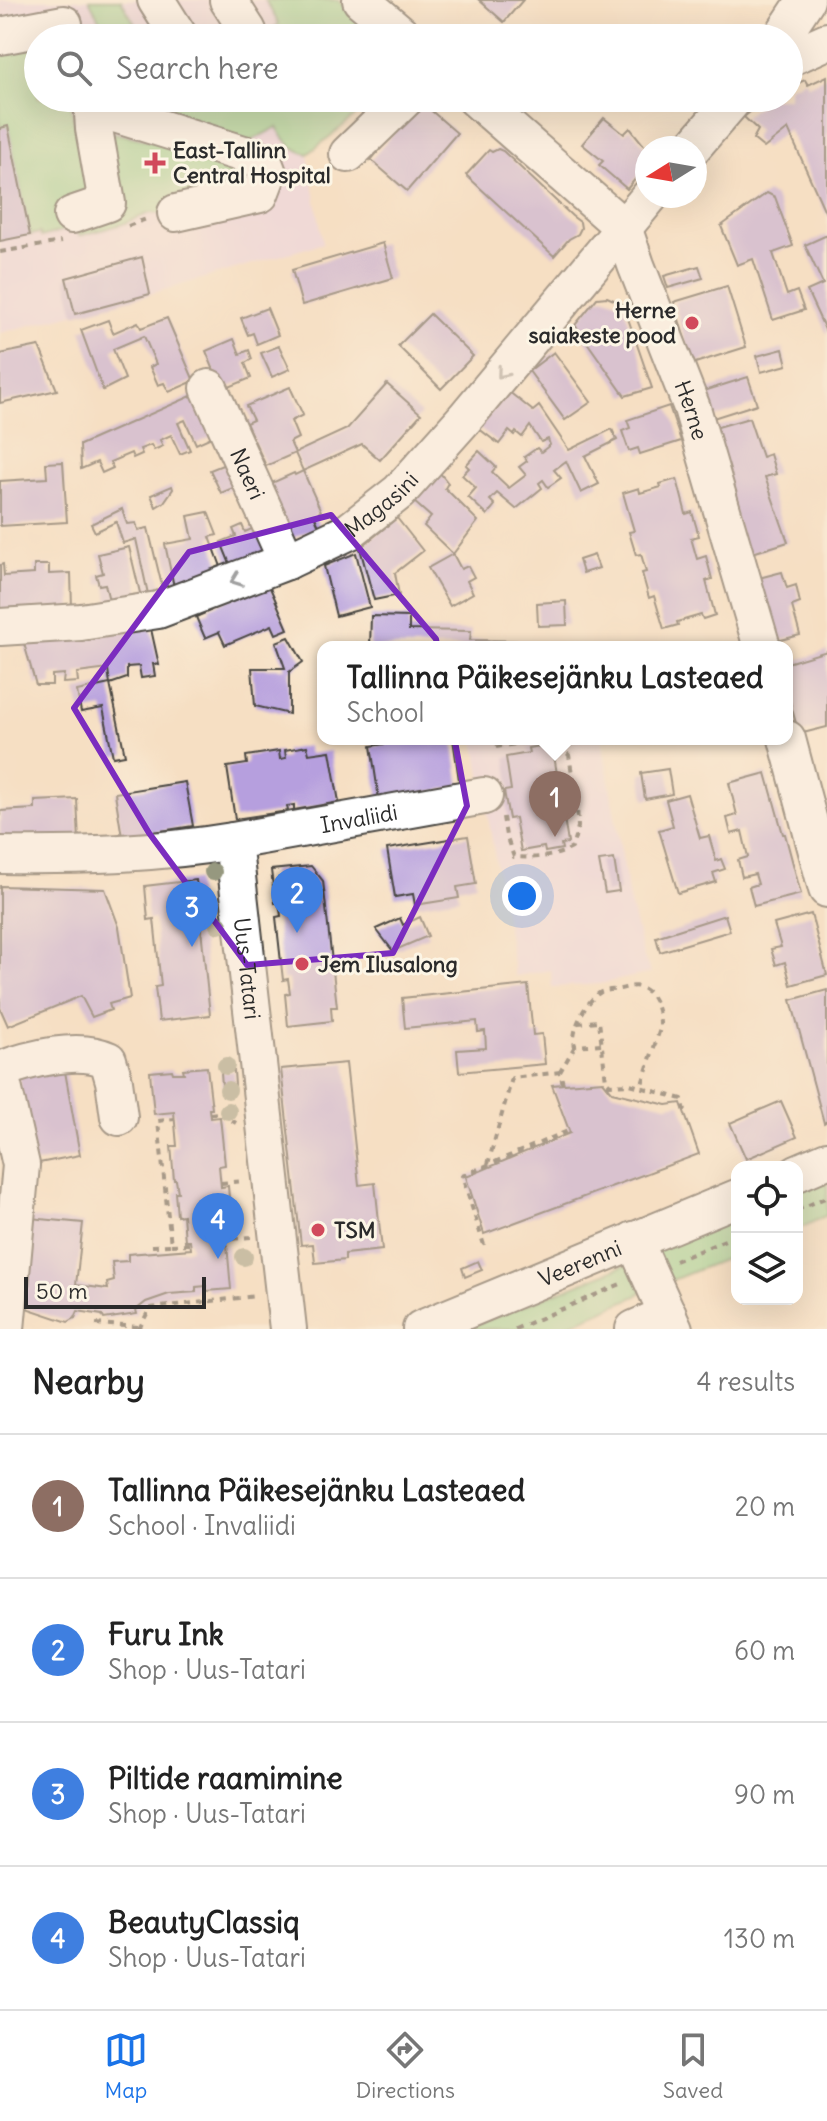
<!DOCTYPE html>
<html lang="en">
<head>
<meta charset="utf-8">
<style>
  :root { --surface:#fff; --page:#f2f2f2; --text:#222; --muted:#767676; --line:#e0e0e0; --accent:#1a73e8 }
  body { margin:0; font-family:Delius,sans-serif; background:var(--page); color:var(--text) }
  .controls { position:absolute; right:24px; bottom:24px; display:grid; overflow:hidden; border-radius:16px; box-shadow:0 8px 32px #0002 }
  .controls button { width:72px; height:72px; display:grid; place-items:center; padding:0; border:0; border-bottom:2px solid var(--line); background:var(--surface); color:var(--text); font:40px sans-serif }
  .compass { position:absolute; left:635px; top:136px; width:72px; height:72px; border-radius:50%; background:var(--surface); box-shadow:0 8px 32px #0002; rotate:259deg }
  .scale { position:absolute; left:24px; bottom:20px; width:182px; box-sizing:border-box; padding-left:8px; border:4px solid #2b2b2b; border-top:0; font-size:22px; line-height:28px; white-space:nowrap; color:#2b2b2b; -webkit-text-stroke:6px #fcf5e5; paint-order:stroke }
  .you { position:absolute; left:522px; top:896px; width:28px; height:28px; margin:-20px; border:6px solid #fff; border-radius:50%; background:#1a73e8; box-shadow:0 0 0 12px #1a73e833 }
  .badge { display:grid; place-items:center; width:52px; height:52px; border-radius:50%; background:var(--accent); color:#fff; font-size:26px; font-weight:700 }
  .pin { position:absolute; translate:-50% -66px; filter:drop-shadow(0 2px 4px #0008) }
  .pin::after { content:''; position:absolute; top:42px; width:28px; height:24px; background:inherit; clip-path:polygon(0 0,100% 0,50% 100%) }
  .popup { position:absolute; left:317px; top:641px; width:476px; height:104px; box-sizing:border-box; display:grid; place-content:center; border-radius:16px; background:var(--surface); filter:drop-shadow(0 2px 6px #0005); font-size:26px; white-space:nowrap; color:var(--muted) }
  .popup b { font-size:30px; color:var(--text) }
  .popup::after { content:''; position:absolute; left:50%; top:100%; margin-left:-16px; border:16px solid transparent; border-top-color:var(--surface) }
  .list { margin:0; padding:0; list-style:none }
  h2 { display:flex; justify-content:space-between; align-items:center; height:104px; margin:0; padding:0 32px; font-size:34px }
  h2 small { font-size:26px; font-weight:400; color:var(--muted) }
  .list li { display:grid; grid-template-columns:52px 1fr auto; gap:24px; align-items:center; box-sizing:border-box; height:144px; padding:0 32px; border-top:2px solid var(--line) }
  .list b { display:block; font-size:30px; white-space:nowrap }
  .list p { margin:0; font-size:26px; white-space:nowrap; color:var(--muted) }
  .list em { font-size:26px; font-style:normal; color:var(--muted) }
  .icon { flex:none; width:44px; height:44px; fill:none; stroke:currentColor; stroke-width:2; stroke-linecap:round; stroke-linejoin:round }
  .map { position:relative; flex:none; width:827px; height:1329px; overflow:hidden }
  .search { position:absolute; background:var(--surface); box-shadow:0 8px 32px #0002; left:24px; right:24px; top:24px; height:88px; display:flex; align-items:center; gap:20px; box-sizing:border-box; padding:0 28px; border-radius:44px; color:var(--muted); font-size:30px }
  .sheet { height:680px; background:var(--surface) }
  nav { display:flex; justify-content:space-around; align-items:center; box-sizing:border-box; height:112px; border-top:2px solid var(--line); background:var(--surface); font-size:22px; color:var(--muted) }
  nav a { display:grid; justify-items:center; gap:4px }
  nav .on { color:var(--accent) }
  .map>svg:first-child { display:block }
  .built { fill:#e8d2ee }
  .green { fill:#8cd28d; stroke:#5c7e5c; stroke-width:2 }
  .building { fill:#b69fde }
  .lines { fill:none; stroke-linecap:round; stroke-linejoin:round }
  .minor-casing { stroke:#494642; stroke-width:40 }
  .path { stroke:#494642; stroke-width:4; stroke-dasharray:6 6; stroke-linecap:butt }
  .minor { stroke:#fff; stroke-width:36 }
  .tree { fill:#96987f }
  .oneway { stroke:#a0a0a0 }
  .marked { fill:none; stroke:#7b2cbf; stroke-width:6; stroke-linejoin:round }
  .poi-dot { fill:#d1495b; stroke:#fcf5e5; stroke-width:3 }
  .labels { text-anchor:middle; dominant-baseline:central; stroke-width:6; stroke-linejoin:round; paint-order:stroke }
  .poi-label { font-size:22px; font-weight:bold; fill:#2b2b2b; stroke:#fcf5e5; text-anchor:start }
  .street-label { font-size:22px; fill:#2b2b2b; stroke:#fcf5e5 }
</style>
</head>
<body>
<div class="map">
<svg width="827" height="1329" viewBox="0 0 827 1329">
  <rect width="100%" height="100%" fill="#fcf5e5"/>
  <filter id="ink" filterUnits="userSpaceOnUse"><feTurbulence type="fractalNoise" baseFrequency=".0125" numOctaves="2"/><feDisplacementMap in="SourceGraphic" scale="16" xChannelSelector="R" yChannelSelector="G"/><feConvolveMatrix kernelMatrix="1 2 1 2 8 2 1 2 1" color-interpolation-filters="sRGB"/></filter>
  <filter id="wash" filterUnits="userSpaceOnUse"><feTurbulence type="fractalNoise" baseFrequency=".006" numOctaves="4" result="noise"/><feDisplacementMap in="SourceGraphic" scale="32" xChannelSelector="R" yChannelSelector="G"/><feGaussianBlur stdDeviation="1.8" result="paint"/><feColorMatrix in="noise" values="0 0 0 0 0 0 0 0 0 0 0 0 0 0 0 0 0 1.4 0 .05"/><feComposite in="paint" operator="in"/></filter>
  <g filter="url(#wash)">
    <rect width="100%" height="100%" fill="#f6dfc3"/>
    <g class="built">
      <path d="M 0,0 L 338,0 L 383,38 L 38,38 L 38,98 L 378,98 L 308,154 L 323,243 L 150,294 L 0,333 Z"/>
      <path d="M 475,739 L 602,739 L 629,898 L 643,955 L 651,973 L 599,984 L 552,987 L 551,970 L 515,976 Z"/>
    </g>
    <g class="green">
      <path d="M 89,0 L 121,0 L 143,38 L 80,38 L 82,35 L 102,25 Z"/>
      <path d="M 265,0 L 338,0 L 383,38 L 261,38 L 279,24 Z"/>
      <path d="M 38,39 L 38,98 L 70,98 L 80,154 L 86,159 L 93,183 L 69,229 L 41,237 L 40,233 L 30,235 L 8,127 L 0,128 L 0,45 Z"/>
      <path d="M 112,98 L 179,98 L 181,102 L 188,98 L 378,98 L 308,154 C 292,150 285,141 277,127 L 247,143 Z"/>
      <path d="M 106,131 L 239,160 L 256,178 L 175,209 L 158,214 L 150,213 L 123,224 L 79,236 L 76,225 L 89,221 Z"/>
      <path d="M 827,1177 L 827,1215 L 797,1230 L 797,1190 Z"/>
      <path d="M 737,1216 L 737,1254 L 670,1281 L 656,1254 L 659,1249 Z"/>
      <path d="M 630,1263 L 642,1291 L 637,1296 L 559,1329 L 465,1329 Z"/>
    </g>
    <g id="blocks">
      <g class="building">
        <path d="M 479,0 L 523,0 L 504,22 Z"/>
        <path d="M 827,76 L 827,216 L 788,129 L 764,148 L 753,139 L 758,130 L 744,117 L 767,98 L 789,98 L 789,87 L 805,80 L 808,85 Z"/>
        <path d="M 420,101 L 457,133 L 407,191 L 371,160 Z"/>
        <path d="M 604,118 L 624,134 L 630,128 L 647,149 L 647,165 L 627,189 L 599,165 L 603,161 L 582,144 Z"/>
        <path d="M 8,126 L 30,235 L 0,241 L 0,128 Z"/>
        <path d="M 498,149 L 503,151 L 572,216 L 580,222 L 581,228 L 578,234 L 569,239 L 554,256 L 466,175 L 489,150 L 492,152 Z"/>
        <path d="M 767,193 L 775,197 L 793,246 L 773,253 L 787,295 L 797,291 L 804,310 L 773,320 L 753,259 L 737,265 L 721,226 Z"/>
        <path d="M 827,235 L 827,334 L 807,291 L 823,284 L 805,245 Z"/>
        <path d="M 383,243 L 393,278 L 302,305 L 292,270 Z"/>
        <path d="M 142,257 L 150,294 L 75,314 L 66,278 Z"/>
        <path d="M 699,266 L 703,278 L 668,288 L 664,276 Z"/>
        <path d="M 727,286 L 746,347 L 692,364 L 674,302 Z"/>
        <path d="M 607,297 L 623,304 L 652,388 L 625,396 L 575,325 L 597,298 Z"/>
        <path d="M 267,308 L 278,335 L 257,344 L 253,333 L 248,335 L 241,318 Z"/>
        <path d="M 430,314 L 473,356 L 441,389 L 398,346 Z"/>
        <path d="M 167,318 L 194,381 L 169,392 L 164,383 L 158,385 L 150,367 L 156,364 L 144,336 L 113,349 L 125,379 L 103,390 L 81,330 L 108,320 L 113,333 L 138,322 L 141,328 Z"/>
        <path d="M 234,339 L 240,354 L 249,350 L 252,359 L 245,363 L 251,378 L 222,390 L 206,351 Z"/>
        <path d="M 39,346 L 57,390 L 0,403 L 0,354 Z"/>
        <path d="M 279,346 L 290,369 L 272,377 L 261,353 Z"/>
        <path d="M 783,349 L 787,365 L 761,372 L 757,356 Z"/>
        <path d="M 554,352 L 591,402 L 565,420 L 529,371 Z"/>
        <path d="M 748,377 L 757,404 L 710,419 L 701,392 Z"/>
        <path d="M 387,384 L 421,414 L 380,460 L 362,444 L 303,471 L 295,453 L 266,466 L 246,423 L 253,420 L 246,406 L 290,387 L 303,415 L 291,421 L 298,438 L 290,442 L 295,453 L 347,429 Z"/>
        <path d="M 508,391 L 533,411 L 539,406 L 569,450 L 612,429 L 617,440 L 585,456 L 599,484 L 581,493 L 566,461 L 554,470 L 561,478 L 548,487 L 543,480 L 539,483 L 542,488 L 516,509 L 497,493 L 490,500 L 495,505 L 487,515 L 468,497 L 476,488 L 462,475 L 469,468 L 466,465 L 479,451 L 496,467 L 492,472 L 509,488 L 526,475 L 519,467 L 527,461 L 524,457 L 537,448 L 541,452 L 550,445 L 548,439 L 541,442 L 530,426 L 522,437 L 516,432 L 514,435 L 509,431 L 499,444 L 478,428 Z"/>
        <path d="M 198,393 L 216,435 L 196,444 L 185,420 L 178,423 L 190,450 L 180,454 L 171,435 L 160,440 L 163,446 L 154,450 L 151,445 L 140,449 L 142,454 L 133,458 L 131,453 L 110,462 L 113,468 L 102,473 L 97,462 L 81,469 L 80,445 Z"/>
        <path d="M 669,406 L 681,441 L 640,454 L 638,448 L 629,451 L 622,431 L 630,428 L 627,420 Z"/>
        <path d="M 749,418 L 762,457 L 770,454 L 776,474 L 765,477 L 788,542 L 746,555 L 711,429 Z"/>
        <path d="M 63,462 L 67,522 L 0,526 L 0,481 L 47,478 L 46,463 Z"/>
        <path d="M 230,462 L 240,485 L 221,493 L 210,470 Z"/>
        <path d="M 303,471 L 321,511 L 314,515 L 319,526 L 288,540 L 263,487 L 294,473 L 295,475 Z"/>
        <path d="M 440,473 L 448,483 L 445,488 L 478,521 L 453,554 L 424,526 L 431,517 L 413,501 Z"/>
        <path d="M 677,479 L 686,514 L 692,512 L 699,536 L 691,538 L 697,559 L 706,556 L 712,579 L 706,581 L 715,615 L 703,619 L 701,615 L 677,622 L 678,625 L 664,629 L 654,596 L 649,598 L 642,573 L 646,572 L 641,554 L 636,555 L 629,532 L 634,531 L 623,493 L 639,488 L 640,493 L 661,487 L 660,484 Z"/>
        <path d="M 172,486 L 173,489 L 164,502 L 156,507 L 151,495 Z"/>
        <path d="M 122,509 L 127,524 L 136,523 L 138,530 L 148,528 L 163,590 L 148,594 L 136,539 L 123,543 L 116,522 L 95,532 L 91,524 Z"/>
        <path d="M 208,512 L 217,535 L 210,537 L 223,572 L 174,587 L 165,544 L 193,539 L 188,516 Z"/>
        <path d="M 397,518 L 423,551 L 395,573 L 399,595 L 374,600 L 360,548 Z"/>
        <path d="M 242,525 L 245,532 L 259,526 L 270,552 L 232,569 L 221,542 L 236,536 L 233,529 Z"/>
        <path d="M 129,547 L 141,597 L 110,605 L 105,584 L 99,585 L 96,575 L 103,573 L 98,554 Z"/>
        <path d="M 356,553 L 370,607 L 336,616 L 324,566 Z"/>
        <path d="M 453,554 L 461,569 L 468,566 L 474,577 L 467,581 L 473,593 L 450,606 L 428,568 Z"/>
        <path d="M 594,555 L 599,568 L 583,573 L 579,560 Z"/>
        <path d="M 3,564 L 4,576 L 34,574 L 34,565 L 49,565 L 49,574 L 71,573 L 72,608 L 0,611 L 0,565 Z"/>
        <path d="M 782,572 L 787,588 L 796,585 L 800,603 L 792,606 L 800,635 L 773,642 L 755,579 Z"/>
        <path d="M 268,583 L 288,629 L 276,634 L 272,625 L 225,645 L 219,632 L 205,638 L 196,617 L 210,611 L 209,608 Z"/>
        <path d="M 566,601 L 567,625 L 538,626 L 537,603 Z"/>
        <path d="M 371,616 L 409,617 L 409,630 L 471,631 L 470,640 L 527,641 L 526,647 L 370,647 Z"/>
        <path d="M 151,629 L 159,665 L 153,664 L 155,676 L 141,678 L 139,666 L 127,667 L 127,678 L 110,684 L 125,755 L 113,757 L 103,708 L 81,712 L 77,691 L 110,684 L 108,669 L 77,673 L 78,682 L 63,683 L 64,674 L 52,675 L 52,685 L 36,685 L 23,640 Z"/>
        <path d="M 289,637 L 303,662 L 289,672 L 289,714 L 255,706 L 252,668 L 285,668 L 276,642 Z"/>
        <path d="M 827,651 L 827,727 L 799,734 L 787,691 L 787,663 Z"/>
        <path d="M 417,739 L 453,739 L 460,787 L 379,799 L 371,746 Z"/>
        <path d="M 546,745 L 547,750 L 553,749 L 568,843 L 561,844 L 562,849 L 545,852 L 544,847 L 521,851 L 515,818 L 509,819 L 504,791 L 511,790 L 506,757 L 529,753 L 528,748 Z"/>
        <path d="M 307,746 L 309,754 L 330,751 L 339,802 L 294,810 L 294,805 L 287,806 L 288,811 L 235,819 L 227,767 L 247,764 L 246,756 L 279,751 L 280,759 L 286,758 L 285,750 Z"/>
        <path d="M 668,769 L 672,794 L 645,799 L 641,773 Z"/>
        <path d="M 766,773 L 783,834 L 785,834 L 801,894 L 754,906 L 749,887 L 758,884 L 755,874 L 742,877 L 738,860 L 748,857 L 742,831 L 731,834 L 727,818 L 737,815 L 729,783 Z"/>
        <path d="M 185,782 L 193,826 L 122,837 L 115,793 Z"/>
        <path d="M 687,794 L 700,838 L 709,836 L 716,861 L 721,859 L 725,869 L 713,873 L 716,882 L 678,893 L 659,830 L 673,826 L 666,800 Z"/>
        <path d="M 77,799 L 79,841 L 0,844 L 0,811 L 35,809 L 35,801 Z"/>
        <path d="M 468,836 L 476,884 L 457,887 L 459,898 L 415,905 L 413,894 L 395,897 L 387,849 Z"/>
        <path d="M 614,859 L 619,891 L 605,893 L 599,861 Z"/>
        <path d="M 311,866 L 323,881 L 337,1007 L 331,1007 L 332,1021 L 288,1026 L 285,994 L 290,993 L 288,979 L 283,980 L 276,917 L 281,916 L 279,902 L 275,903 L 271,870 Z"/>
        <path d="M 196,880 L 210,1015 L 159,1021 L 155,987 L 161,986 L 154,919 L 148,920 L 145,886 Z"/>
        <path d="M 0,886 L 105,889 L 119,927 L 130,998 L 109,1004 L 111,1010 L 92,1017 L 81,996 L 8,1026 L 0,1008 Z"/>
        <path d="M 811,914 L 827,975 L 791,985 L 785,962 L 776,965 L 771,949 L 781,947 L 774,924 Z"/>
        <path d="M 725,915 L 730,931 L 660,952 L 656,937 Z"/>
        <path d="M 420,917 L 428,936 L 393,951 L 376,929 L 400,918 L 403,925 Z"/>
        <path d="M 528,985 L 533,1035 L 542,1034 L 545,1064 L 459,1072 L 457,1050 L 486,1048 L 485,1031 L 478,1032 L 477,1021 L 405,1028 L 402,998 Z"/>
        <path d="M 827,990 L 827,1121 L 824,1123 L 791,1000 Z"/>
        <path d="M 346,1063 L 359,1185 L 375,1183 L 382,1250 L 345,1254 L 345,1260 L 315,1263 L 313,1244 L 301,1245 L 281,1069 Z"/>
        <path d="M 64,1066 L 80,1155 L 34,1164 L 18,1075 Z"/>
        <path d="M 207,1067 L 212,1109 L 209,1109 L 210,1118 L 220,1117 L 225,1165 L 219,1166 L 221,1187 L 228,1186 L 232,1234 L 221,1235 L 221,1240 L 222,1244 L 227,1244 L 231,1289 L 207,1291 L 206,1286 L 196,1287 L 196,1292 L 169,1294 L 146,1302 L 136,1310 L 137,1314 L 104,1319 L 102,1315 L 78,1311 L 75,1318 L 68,1322 L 29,1309 L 23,1301 L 30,1218 L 83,1223 L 76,1285 L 108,1289 L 107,1283 L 114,1281 L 112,1262 L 128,1261 L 128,1254 L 191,1249 L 190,1241 L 185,1241 L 183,1215 L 177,1216 L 175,1192 L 178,1192 L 176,1180 L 174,1180 L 171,1146 L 177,1146 L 174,1112 L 154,1114 L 150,1072 L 172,1070 L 173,1073 L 184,1073 L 183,1069 Z"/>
        <path d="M 234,1071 L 235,1085 L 222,1086 L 221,1072 Z"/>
        <path d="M 603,1081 L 612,1092 L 667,1105 L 681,1103 L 699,1154 L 484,1234 L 466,1177 L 570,1133 L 552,1085 Z"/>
        <path d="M 781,1101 L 797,1137 L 746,1159 L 730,1123 Z"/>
        <path d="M 478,1261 L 482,1270 L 465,1277 L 462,1268 Z"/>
      </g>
    </g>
  </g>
  <g filter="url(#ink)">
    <use href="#blocks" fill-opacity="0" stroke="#494642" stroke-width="2"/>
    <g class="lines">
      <g class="minor-casing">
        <g id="minor">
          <path d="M 156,0 L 180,38"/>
          <path d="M 228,0 L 248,31 L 247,38"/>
          <path d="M 361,0 L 406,38"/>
          <path d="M 0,36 L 64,24"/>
          <path d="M 781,38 L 806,0"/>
          <path d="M 789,58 L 827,41"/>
          <path d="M 94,98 L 118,115 L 263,160 L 268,173 L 260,194 L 176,213"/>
          <path id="s1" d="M 475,98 L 623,227 L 636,265 L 692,408 L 762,647"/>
          <path d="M 692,148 L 735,98"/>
          <path d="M 348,154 L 406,98"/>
          <path d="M 72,215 L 107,203 L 94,129 L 92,98"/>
          <path id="s2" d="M 209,388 L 287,561"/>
          <path id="s3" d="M 0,627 L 81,622 L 158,610 L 287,561 L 348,532 L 399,492 L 465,418 L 650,196"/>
          <path d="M 787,739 L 827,889"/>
          <path id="s4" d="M 233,841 L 484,796"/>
          <path id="s5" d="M 0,855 C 78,856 156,854 233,841 L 288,1329"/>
          <path d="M 0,1070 C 29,1059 79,1046 108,1060 L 114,1081 L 119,1117"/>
          <path d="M 0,1073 L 21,1165 L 6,1329"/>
          <path d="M 797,1173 L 827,1160"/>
          <path d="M 634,1240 L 674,1329"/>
          <path id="s6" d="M 421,1329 L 737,1198"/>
          <path d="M 634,1329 L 668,1314"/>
        </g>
      </g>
      <g class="path">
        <path d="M 128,226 L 149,218"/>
        <path d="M 0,252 L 61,242"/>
        <path d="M 496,747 L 548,739"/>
        <path d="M 503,817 L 506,836 L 514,857 C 535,858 553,858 572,848 L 578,827 L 577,805 L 569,755 L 550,739"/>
        <path d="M 578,1023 L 599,1021 L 606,1081 L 610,1085 L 630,1084 L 682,1099 L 685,1111"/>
        <path d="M 601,1044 L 575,1046 C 570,1031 586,1000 601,992 C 606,990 614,990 620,989 C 626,988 633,985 639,987 C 655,991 661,1015 660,1029 L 641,1087"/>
        <path d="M 563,1084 L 560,1072 L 575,1046"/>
        <path d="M 210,1114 L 219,1113 L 236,1123"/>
        <path d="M 488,1164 L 512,1078 L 560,1072"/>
        <path d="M 221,1183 L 244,1181"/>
        <path d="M 797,1210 L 827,1197"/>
        <path d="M 221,1240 L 251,1237"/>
        <path d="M 171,1245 L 190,1244"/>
        <path d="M 484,1245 L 462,1176 L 570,1130"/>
        <path d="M 152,1246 L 171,1245 L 158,1121 L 175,1119"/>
        <path d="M 675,1261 L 737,1235"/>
        <path d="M 96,1324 L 139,1327"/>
        <path d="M 139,1329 L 150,1308 L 257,1296"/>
        <path d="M 515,1329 L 623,1283"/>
      </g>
      <use href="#minor" class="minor"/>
    </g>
    <g class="tree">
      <circle cx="213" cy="872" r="9"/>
      <circle cx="219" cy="925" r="9"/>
      <circle cx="226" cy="1066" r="9"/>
      <circle cx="228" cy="1090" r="9"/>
      <circle cx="228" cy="1111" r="9"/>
      <circle cx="244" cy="1257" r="9"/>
    </g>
    <defs><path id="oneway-chevron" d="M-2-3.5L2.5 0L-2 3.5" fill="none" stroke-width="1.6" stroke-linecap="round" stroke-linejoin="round" transform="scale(2)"/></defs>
    <g class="oneway">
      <use href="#oneway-chevron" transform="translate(502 373) rotate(130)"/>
      <use href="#oneway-chevron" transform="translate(236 580) rotate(159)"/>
    </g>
  </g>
  <path d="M0 0H827V1329H0ZM 331,515 L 436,639 L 467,806 L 393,953 L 247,965 L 149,833 L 74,708 L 189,552 Z" fill="#f6dfc3" fill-opacity=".55" fill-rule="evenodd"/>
  <path class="marked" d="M 331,515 L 436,639 L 467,806 L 393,953 L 247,965 L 149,833 L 74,708 L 189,552 Z"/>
  <g class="poi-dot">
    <path d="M151 151h8v8h8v8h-8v8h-8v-8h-8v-8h8z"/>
    <circle cx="692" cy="323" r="8"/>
    <circle cx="302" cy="964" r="8"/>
    <circle cx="318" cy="1230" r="8"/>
  </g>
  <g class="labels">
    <g class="poi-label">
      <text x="173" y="150">East-Tallinn<tspan x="173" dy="25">Central Hospital</tspan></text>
      <text x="676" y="310" text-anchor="end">Herne<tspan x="676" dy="25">saiakeste pood</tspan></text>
      <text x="318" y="964">Jem Ilusalong</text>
      <text x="334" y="1230">TSM</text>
    </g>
    <g class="street-label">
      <text stroke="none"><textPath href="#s1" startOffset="392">Herne</textPath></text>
      <text stroke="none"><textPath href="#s2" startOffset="94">Naeri</textPath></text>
      <text stroke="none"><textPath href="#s3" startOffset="408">Magasini</textPath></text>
      <text stroke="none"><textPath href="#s4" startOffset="128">Invaliidi</textPath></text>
      <text stroke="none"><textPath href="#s5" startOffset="362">Uus-Tatari</textPath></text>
      <text stroke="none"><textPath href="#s6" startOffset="172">Veerenni</textPath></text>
    </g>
  </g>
</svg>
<div class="controls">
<button><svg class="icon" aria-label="locate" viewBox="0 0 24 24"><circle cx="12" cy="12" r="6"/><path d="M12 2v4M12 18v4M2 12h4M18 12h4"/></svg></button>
<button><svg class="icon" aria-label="layers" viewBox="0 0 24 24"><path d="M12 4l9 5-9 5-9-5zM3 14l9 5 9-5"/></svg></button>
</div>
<svg class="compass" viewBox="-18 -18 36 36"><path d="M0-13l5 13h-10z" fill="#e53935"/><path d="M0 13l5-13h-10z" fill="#767676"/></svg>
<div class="scale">50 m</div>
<div class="you"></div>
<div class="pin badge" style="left:555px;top:837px;background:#8d6e63">1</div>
<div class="popup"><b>Tallinna Päikesejänku Lasteaed</b>School</div>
<div class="pin badge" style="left:297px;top:933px;background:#3f7fe0">2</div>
<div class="pin badge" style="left:192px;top:947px;background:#3f7fe0">3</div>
<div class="pin badge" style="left:218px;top:1259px;background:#3f7fe0">4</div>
<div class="search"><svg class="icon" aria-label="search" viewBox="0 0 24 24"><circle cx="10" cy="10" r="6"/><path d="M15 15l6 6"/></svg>Search here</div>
</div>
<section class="sheet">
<h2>Nearby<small>4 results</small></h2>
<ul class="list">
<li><span class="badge" style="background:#8d6e63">1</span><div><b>Tallinna Päikesejänku Lasteaed</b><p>School · Invaliidi</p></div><em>20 m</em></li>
<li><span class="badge" style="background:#3f7fe0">2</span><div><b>Furu Ink</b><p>Shop · Uus-Tatari</p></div><em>60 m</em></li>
<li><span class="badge" style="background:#3f7fe0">3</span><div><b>Piltide raamimine</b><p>Shop · Uus-Tatari</p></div><em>90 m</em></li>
<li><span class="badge" style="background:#3f7fe0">4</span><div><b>BeautyClassiq</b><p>Shop · Uus-Tatari</p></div><em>130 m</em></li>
</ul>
</section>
<nav>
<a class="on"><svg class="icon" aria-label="map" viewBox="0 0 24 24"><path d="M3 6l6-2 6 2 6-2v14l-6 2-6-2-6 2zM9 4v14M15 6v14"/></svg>Map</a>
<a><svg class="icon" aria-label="directions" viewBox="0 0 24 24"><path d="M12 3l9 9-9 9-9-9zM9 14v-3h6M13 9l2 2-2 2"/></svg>Directions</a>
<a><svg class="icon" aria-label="saved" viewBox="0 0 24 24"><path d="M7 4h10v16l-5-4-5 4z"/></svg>Saved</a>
</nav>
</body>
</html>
